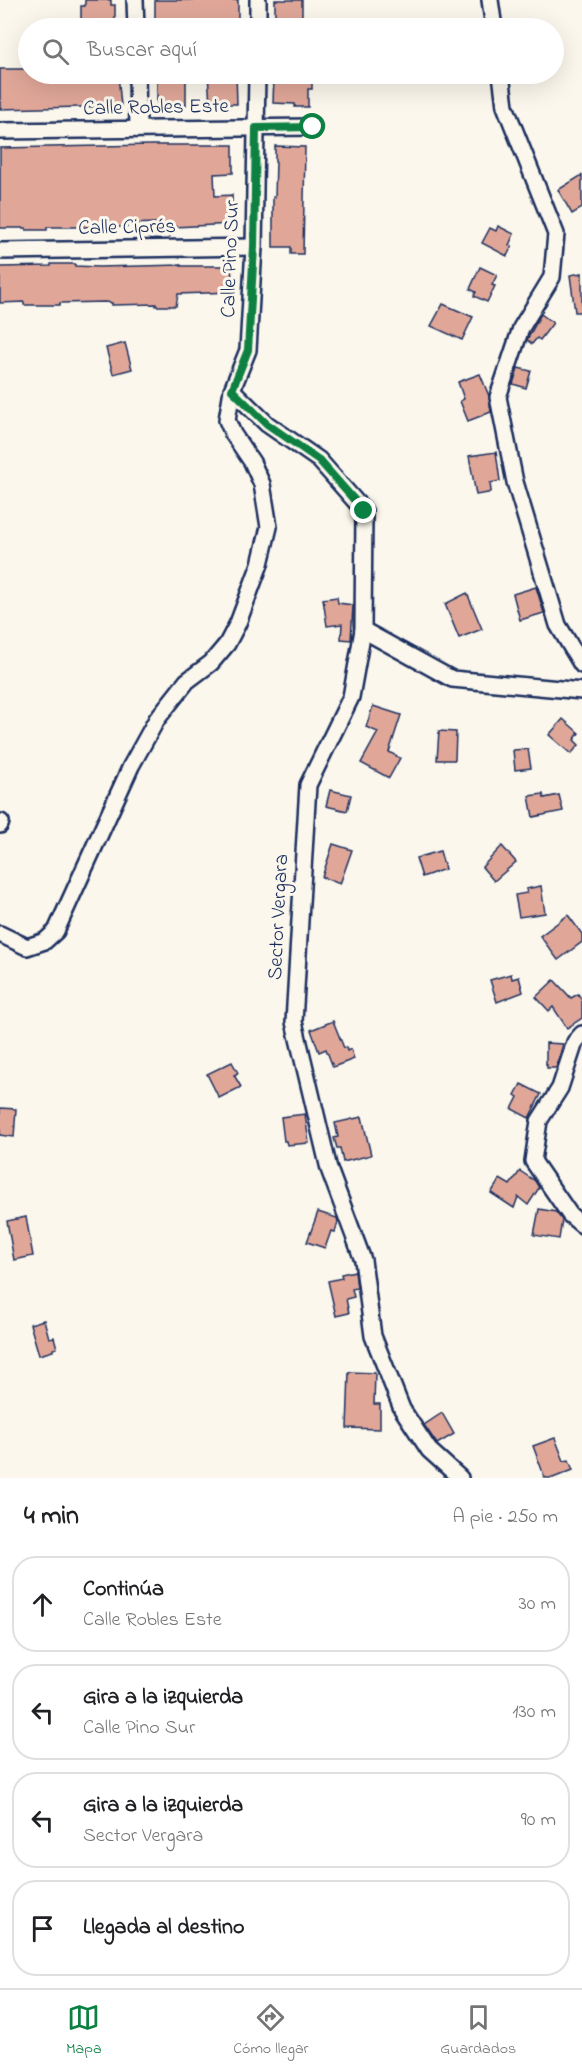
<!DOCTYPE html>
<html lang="es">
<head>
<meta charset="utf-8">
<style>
  :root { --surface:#fff; --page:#f6f6f6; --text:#202124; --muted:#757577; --line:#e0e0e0; --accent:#0b8043 }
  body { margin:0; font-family:"Indie Flower",sans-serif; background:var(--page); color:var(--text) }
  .stop { position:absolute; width:18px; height:18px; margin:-14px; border:4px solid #0b8043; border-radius:50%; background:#fff }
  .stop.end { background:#0b8043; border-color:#fff; box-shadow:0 2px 6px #0008 }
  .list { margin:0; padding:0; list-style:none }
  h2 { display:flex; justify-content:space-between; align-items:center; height:78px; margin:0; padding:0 24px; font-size:26px }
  h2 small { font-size:20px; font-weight:400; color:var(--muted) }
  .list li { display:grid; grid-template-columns:39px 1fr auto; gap:18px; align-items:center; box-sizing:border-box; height:96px; margin:0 12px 12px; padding:0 12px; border:2px solid var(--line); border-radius:24px }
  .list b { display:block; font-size:22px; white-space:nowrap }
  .list p { margin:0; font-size:20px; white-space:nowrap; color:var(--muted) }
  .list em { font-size:20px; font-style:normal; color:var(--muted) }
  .icon { flex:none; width:33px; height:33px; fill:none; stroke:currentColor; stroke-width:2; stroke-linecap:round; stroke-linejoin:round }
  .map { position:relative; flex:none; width:582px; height:1478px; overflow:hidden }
  .search { position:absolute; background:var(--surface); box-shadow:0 6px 24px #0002; left:18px; right:18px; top:18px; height:66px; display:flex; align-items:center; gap:15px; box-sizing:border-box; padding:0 21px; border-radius:33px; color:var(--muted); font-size:22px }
  .sheet { height:510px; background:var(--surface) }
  nav { display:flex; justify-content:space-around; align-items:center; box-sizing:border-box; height:84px; border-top:2px solid var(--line); background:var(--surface); font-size:16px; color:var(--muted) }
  nav a { display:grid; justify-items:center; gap:3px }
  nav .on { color:var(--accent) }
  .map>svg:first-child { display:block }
  .building { fill:#e0a799; stroke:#1b2f5e; stroke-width:1.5 }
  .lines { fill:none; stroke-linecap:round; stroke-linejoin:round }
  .minor-casing { stroke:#1b2f5e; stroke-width:20 }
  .minor { stroke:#fbf7ec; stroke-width:15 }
  .route { stroke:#0b8043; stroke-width:8 }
  .labels { text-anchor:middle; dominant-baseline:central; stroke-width:6; stroke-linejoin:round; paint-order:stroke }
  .street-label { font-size:21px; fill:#1b2f5e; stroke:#fbf7ec }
</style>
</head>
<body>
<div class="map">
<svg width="582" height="1478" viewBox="0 0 582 1478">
  <rect width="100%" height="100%" fill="#fbf7ec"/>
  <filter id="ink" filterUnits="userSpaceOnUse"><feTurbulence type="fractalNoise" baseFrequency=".0167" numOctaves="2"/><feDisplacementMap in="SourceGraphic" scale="12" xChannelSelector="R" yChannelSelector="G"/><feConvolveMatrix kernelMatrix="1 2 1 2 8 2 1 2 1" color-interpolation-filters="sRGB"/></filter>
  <g filter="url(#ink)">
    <g class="building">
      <path d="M 85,0 L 111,0 L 111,5 L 115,5 L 115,28 L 81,28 L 81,6 L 85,6 Z"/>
      <path d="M 155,0 L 238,0 L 238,26 L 195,26 L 195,28 L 155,27 Z"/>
      <path d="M 275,0 L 302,0 L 302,28 L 275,27 Z"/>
      <path d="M 0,69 L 28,69 L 28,74 L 59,74 L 59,79 L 84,79 L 84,74 L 118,74 L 121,106 L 0,109 Z"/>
      <rect x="157" y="74" width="29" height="31"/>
      <path d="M 208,74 L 236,74 L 237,104 L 210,104 Z"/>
      <path d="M 274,74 L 312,74 L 312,89 L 308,89 L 308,107 L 295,107 L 295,104 L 273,103 Z"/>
      <path d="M 152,145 L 233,145 L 233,173 L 214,174 L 215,196 L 232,195 L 233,224 L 174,227 L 170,236 L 164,227 L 157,228 L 157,223 L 127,224 L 127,227 L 47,227 L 47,230 L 26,230 L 26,228 L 0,228 L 0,148 Z"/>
      <path d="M 275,146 L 305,147 L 303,254 L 291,254 L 291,247 L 273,247 L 273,197 L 275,197 L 276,162 L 275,162 Z"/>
      <path d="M 582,175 L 582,208 L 572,214 L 558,190 Z"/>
      <path d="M 498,226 L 514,234 L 509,245 L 512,246 L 507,256 L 482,243 L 490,228 L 496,231 Z"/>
      <path d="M 51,264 L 75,264 L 75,266 L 99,267 L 181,265 L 181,266 L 231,266 L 233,292 L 178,294 L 176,306 L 156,306 L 156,304 L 112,305 L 112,303 L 105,302 L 60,303 L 60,305 L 24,305 L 24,302 L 0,303 L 0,267 L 51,266 Z"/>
      <path d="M 480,267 L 497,275 L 492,285 L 495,286 L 487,302 L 474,296 L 476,292 L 470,289 Z"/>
      <path d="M 582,273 L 582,312 L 575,312 L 570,275 Z"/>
      <path d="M 443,304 L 473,317 L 462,340 L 431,326 Z"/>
      <path d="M 541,314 L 553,323 L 540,340 L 537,338 L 532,344 L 527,340 Z"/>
      <path d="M 125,343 L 132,369 L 113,374 L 106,348 Z"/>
      <path d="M 518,368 L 531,371 L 526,388 L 513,384 Z"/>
      <path d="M 480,374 L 489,396 L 491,412 L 468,421 L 460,401 L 464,399 L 458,382 Z"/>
      <path d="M 496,452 L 500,481 L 490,483 L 491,491 L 488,493 L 476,495 L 469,456 Z"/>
      <path d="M 536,587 L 544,613 L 520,620 L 513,594 Z"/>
      <path d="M 467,593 L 482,629 L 459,638 L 445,604 Z"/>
      <path d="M 337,597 L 338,603 L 353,605 L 351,640 L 341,639 L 342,624 L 327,626 L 323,599 Z"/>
      <path d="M 373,706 L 401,715 L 389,752 L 400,758 L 389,778 L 361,763 L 378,732 L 366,727 Z"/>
      <path d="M 563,719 L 579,733 L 574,740 L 579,745 L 571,754 L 549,735 Z"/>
      <path d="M 439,731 L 456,732 L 455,760 L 437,760 Z"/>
      <path d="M 528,749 L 531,768 L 515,770 L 513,750 Z"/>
      <path d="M 330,790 L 351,795 L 347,811 L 326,806 Z"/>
      <path d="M 543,794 L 544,798 L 559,795 L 563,811 L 533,817 L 529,796 Z"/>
      <path d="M 333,844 L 352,850 L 340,884 L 322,877 Z"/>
      <path d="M 502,846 L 516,862 L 494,881 L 482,867 Z"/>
      <path d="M 440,851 L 445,869 L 422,877 L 416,858 Z"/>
      <path d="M 541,886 L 545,913 L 519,917 L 515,895 L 527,893 L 526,889 Z"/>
      <path d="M 568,915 L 582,934 L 582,942 L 558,960 L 540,936 Z"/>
      <path d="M 511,974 L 512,979 L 519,977 L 523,992 L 497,1002 L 490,980 Z"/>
      <path d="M 554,980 L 571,998 L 578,994 L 582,1000 L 582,1018 L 567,1028 L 553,1007 L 549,1011 L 536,997 Z"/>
      <path d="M 333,1021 L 344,1048 L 346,1047 L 347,1051 L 351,1049 L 354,1059 L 333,1067 L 326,1049 L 319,1052 L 311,1030 Z"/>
      <path d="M 546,1043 L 563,1044 L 556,1068 L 547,1068 L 547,1065 L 546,1065 Z"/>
      <path d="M 232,1062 L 238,1073 L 234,1075 L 241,1087 L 219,1098 L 207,1074 Z"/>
      <path d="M 521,1084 L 541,1094 L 529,1118 L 512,1109 L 518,1097 L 515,1095 Z"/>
      <path d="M 0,1108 L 16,1109 L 14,1137 L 0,1135 Z"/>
      <path d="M 305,1114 L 309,1143 L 287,1145 L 286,1141 L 284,1141 L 281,1117 Z"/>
      <path d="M 362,1117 L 371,1155 L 343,1162 L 340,1148 L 337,1148 L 334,1138 L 338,1137 L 335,1123 Z"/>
      <path d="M 520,1171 L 535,1181 L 539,1188 L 528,1205 L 518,1197 L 514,1208 L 491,1193 L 500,1179 L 510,1185 Z"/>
      <path d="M 539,1209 L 556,1212 L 562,1220 L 559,1239 L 534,1235 Z"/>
      <path d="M 318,1212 L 337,1218 L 338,1222 L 335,1232 L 331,1231 L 325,1248 L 307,1242 Z"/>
      <path d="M 26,1217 L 33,1256 L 14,1260 L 7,1221 Z"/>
      <path d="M 355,1271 L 357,1288 L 352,1289 L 354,1297 L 346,1299 L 349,1313 L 336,1316 L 328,1281 L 342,1278 L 341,1274 Z"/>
      <path d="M 44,1320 L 49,1338 L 54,1337 L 57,1348 L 53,1349 L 53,1351 L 39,1355 L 30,1324 Z"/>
      <path d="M 349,1372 L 375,1373 L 374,1404 L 380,1404 L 380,1429 L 347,1428 Z"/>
      <path d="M 442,1413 L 454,1434 L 437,1444 L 424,1425 Z"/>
      <path d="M 555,1438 L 564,1461 L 569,1460 L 573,1470 L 553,1478 L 545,1478 L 533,1446 Z"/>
    </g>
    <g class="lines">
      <g class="minor-casing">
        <g id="minor">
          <path d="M 135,0 L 136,28"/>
          <path d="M 490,0 L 494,28"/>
          <path d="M 258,28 L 258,0"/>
          <path d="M 137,74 L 138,129"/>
          <path d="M 501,74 L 505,106 L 556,234 L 552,277 L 521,328 L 498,397 L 515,482 L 558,625 L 582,665"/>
          <path d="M 0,131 L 313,127"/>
          <path d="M 0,251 L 254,247"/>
          <path d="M 232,390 L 267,424 L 319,460 L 364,511 L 363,630 L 351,697 L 308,785 L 294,1022 L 329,1169 L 363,1260 L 373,1336 L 402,1409 L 429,1450 L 460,1478"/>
          <path d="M 363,630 L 452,679 L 582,691"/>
          <path d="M 0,825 L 1,822"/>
          <path d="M 0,934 L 27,947 L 45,941 L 56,931 L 131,766 L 157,719 L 187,681 L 211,663 L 227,644 L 238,623 L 260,564 L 269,527 L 262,484 L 252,462 L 233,434 L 227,420 L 232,390 L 248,350 L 254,247 L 257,74"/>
          <path d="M 582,1034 L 575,1042 L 560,1088 L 539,1121 L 533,1161 L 570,1215 L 582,1225"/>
        </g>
      </g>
      <use href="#minor" class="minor"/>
    </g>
  </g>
  <g class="lines" filter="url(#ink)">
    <path class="route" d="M 313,127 L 256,128 L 254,247 L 248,350 L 232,390 L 267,424 L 319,460 L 364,511"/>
  </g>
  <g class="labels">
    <g class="street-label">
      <text transform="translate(156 108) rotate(-1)">Calle Robles Este</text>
      <text transform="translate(127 228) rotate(-1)">Calle Ciprés</text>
      <text transform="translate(231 259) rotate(-88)">Calle Pino Sur</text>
      <text transform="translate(279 917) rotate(-87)">Sector Vergara</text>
    </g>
  </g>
</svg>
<div class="stop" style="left:313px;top:127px"></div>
<div class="stop end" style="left:364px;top:511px"></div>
<div class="search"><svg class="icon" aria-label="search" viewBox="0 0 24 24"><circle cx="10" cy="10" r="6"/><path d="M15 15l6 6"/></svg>Buscar aquí</div>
</div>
<section class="sheet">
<h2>4 min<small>A pie · 250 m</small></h2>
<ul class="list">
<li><svg class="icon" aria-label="ahead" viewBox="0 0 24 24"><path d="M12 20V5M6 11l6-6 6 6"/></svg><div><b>Continúa</b><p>Calle Robles Este</p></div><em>30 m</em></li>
<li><svg class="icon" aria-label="left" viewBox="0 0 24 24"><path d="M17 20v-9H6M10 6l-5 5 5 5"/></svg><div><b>Gira a la izquierda</b><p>Calle Pino Sur</p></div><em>130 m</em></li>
<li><svg class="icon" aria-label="left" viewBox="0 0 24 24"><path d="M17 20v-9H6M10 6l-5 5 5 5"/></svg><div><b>Gira a la izquierda</b><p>Sector Vergara</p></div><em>90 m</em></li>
<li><svg class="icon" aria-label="arrive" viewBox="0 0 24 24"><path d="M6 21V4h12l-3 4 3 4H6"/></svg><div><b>Llegada al destino</b></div></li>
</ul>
</section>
<nav>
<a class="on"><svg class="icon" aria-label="map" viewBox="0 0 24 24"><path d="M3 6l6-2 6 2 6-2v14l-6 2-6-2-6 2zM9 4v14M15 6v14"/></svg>Mapa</a>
<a><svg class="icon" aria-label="directions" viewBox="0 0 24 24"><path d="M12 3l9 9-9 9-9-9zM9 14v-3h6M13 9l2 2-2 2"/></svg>Cómo llegar</a>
<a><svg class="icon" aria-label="saved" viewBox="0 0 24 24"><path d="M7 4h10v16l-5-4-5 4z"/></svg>Guardados</a>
</nav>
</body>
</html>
